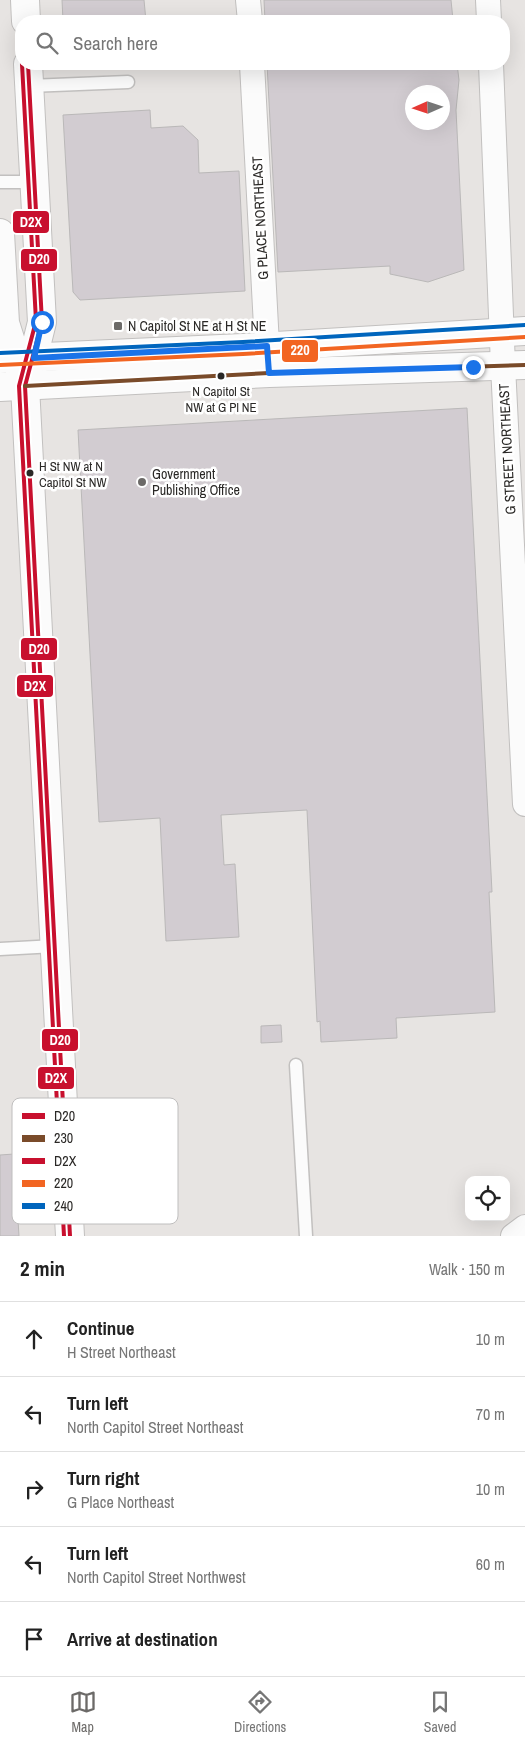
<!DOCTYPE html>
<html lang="en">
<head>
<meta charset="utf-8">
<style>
  :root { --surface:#fff; --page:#f6f6f6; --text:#222; --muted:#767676; --line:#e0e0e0; --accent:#6c6a68 }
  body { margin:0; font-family:"Archivo Narrow",sans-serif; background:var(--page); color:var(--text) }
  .controls { position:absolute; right:15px; bottom:15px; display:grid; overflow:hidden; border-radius:10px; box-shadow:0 5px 20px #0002 }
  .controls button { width:45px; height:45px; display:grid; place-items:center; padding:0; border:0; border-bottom:1px solid var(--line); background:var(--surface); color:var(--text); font:25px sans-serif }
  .compass { position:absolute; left:405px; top:85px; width:45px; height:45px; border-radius:50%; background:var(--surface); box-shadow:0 5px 20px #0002; rotate:267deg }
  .stop { position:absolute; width:15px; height:15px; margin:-11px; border:4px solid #1a73e8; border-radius:50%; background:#fff }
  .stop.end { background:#1a73e8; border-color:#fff; box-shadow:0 1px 5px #0008 }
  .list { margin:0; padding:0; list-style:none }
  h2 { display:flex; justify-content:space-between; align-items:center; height:65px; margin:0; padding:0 20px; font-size:21px }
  h2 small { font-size:16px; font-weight:400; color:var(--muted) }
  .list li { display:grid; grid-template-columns:32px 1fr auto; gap:15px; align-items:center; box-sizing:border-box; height:75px; padding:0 20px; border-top:1px solid var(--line) }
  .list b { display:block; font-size:19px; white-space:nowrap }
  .list p { margin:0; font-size:16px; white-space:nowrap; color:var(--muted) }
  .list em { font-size:16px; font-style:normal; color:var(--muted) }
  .icon { flex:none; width:28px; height:28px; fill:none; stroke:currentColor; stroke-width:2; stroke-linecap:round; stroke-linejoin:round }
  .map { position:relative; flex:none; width:525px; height:1236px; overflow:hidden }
  .search { position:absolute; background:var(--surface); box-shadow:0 5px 20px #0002; left:15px; right:15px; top:15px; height:55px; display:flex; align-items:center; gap:12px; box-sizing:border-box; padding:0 18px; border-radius:20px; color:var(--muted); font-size:19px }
  .sheet { height:440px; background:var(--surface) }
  nav { display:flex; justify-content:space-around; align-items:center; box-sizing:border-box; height:70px; border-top:1px solid var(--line); background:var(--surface); font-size:14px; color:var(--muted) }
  nav a { display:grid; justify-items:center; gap:2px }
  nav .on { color:var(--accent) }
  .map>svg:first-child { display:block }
  .building { fill:#d2ccd1; stroke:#bab8b8; fill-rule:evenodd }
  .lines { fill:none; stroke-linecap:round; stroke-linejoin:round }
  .lane-casing { stroke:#c2c0bf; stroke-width:15 }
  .street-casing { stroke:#c2c0bf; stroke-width:26 }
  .primary-casing { stroke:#c2c0bf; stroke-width:30 }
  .lane { stroke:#fbfbfb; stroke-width:12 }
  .street { stroke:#fbfbfb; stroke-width:24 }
  .primary { stroke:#fbfbfb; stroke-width:28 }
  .bus-1-casing { stroke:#fff; stroke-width:8 }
  .bus-2-casing { stroke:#fff; stroke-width:8 }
  .bus-3-casing { stroke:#fff; stroke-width:8 }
  .bus-4-casing { stroke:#fff; stroke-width:8 }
  .bus-5-casing { stroke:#fff; stroke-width:8 }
  .bus-1 { stroke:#c8102e; stroke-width:4 }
  .bus-2 { stroke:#7a4b2a; stroke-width:4 }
  .bus-3 { stroke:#c8102e; stroke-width:4 }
  .bus-4 { stroke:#f26522; stroke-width:4 }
  .bus-5 { stroke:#0065bd; stroke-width:4 }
  .route { stroke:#1a73e8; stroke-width:6 }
  .poi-dot { fill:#6c6a68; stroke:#fff; stroke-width:2 }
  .bus-dot { fill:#2a2826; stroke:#fff; stroke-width:2 }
  .labels { text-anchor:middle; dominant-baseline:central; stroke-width:5; stroke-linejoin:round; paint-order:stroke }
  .bus-label { font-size:13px; fill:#2a2826; stroke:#fff }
  .street-label { font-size:14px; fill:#2a2826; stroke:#fff }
  .poi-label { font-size:14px; fill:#2a2826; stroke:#fff; text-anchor:start }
  .key { fill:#fff; stroke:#bfbebe; stroke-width:1 }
  .key-label { font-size:14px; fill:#2a2826 }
  .line-badge { stroke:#fff; stroke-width:2 }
  .badge-label { font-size:14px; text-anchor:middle; font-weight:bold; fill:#fff }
</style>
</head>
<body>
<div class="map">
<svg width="525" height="1236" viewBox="0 0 525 1236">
  <rect width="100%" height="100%" fill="#e7e4e2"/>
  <g class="building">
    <path d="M 62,0 L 144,0 L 146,21 L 63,21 Z"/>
    <path d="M 264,0 L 451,0 L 453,20 L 265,21 Z"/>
    <path d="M 267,64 L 457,64 L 459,80 L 456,110 L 464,270 L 428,282 L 390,274 L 390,266 L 278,272 ZM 412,92 L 442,92 L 442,122 L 412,122 Z"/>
    <path d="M 150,110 L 151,128 L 183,126 L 198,140 L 199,173 L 239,171 L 245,291 L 80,300 L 73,292 L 63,115 Z"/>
    <path d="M 467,408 L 492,892 L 489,892 L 495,1012 L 396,1018 L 397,1038 L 321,1042 L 320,1021 L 317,1022 L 307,810 L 221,815 L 224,865 L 235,864 L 239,937 L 166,941 L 160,818 L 99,822 L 78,430 Z"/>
    <path d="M 281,1025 L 282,1042 L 261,1043 L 261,1026 Z"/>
    <path d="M 14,1154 L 19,1236 L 0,1236 L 0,1155 Z"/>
  </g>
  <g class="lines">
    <g class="lane-casing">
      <g id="lane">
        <path d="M 29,86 L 128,82"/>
        <path d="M 0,182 L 34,182"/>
        <path d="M 0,949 L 55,946"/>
        <path d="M 296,1065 L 306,1236"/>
      </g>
    </g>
    <g class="street-casing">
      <g id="street">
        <path d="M 248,0 L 250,21"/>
        <path d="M 488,0 L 489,21"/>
        <path d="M 252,64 L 268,364"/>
        <path d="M 491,64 L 503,366 L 525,804"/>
        <path d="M 513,1236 L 525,1227"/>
      </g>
    </g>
    <g class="primary-casing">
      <g id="primary">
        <path d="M 25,0 L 26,21"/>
        <path d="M 28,64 L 42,322 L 29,375"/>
        <path d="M 0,233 L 5,323 L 25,386 L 70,1236"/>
        <path d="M 0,359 L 243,348 L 525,331"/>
        <path d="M 0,387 L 269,373 L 525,365"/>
      </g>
    </g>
    <use href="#lane" class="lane"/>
    <use href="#street" class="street"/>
    <use href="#primary" class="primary"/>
    <g class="bus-1-casing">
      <path id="bus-1" d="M 28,64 L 42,322 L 25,386 L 70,1236"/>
    </g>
    <g class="bus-2-casing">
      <path id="bus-2" d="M 25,386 L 269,373 L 525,365"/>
    </g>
    <g class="bus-3-casing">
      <path id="bus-3" d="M 22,64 L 36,321 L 19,386 L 64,1236"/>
    </g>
    <g class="bus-4-casing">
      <path id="bus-4" d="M 0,365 L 243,354 L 525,337"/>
    </g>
    <g class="bus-5-casing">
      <path id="bus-5" d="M 0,353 L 243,342 L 525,325"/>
    </g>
    <use href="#bus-1" class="bus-1"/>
    <use href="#bus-2" class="bus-2"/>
    <use href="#bus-3" class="bus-3"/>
    <use href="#bus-4" class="bus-4"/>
    <use href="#bus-5" class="bus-5"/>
  </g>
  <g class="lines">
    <path class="route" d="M 42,322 L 34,358 L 267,346 L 269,373 L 473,367"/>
  </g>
  <g class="poi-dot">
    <rect x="113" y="321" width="10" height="10" rx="2.5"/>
    <circle cx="142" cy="482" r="5"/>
  </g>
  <g class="bus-dot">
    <circle cx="221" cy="376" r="4.5"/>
    <circle cx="30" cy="473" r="4.5"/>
  </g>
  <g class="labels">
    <g class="bus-label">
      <text x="221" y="391">N Capitol St<tspan x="221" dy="16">NW at G Pl NE</tspan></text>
      <text x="39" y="466" text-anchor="start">H St NW at N<tspan x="39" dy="16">Capitol St NW</tspan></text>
    </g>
    <g class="street-label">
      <text transform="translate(260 218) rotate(-93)">G PLACE NORTHEAST</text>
      <text transform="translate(507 449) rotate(-93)">G STREET NORTHEAST</text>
    </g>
    <g class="poi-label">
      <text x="128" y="326">N Capitol St NE at H St NE</text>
      <text x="152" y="474">Government<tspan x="152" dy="16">Publishing Office</tspan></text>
    </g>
  </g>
  <rect x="12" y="1098" width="166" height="126" rx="8" class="key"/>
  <rect x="22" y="1113" width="23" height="6" fill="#c8102e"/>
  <rect x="22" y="1135" width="23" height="7" fill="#7a4b2a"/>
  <rect x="22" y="1158" width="23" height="6" fill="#c8102e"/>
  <rect x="22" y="1180" width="23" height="7" fill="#f26522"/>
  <rect x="22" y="1203" width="23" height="6" fill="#0065bd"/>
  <g class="key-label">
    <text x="54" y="1121">D20</text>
    <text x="54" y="1143">230</text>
    <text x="54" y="1166">D2X</text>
    <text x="54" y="1188">220</text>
    <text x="54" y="1211">240</text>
  </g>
  <g class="line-badge">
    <rect x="12" y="210" width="38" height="24" rx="5" fill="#c8102e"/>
    <rect x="20" y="248" width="38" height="24" rx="5" fill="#c8102e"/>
    <rect x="281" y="339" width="38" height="24" rx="5" fill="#f26522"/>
    <rect x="20" y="637" width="38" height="24" rx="5" fill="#c8102e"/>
    <rect x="16" y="674" width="38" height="24" rx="5" fill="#c8102e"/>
    <rect x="41" y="1028" width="38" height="24" rx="5" fill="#c8102e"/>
    <rect x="37" y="1066" width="38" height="24" rx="5" fill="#c8102e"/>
  </g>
  <g class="badge-label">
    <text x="31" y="227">D2X</text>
    <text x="39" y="264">D20</text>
    <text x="300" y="355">220</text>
    <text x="39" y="654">D20</text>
    <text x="35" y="691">D2X</text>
    <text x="60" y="1045">D20</text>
    <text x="56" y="1083">D2X</text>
  </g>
</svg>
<div class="controls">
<button><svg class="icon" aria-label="locate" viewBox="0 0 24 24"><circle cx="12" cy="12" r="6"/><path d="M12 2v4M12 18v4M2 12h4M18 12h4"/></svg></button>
</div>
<svg class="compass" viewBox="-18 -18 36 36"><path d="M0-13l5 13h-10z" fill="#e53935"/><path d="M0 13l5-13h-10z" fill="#767676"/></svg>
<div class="stop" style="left:42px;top:322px"></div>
<div class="stop end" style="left:473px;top:367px"></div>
<div class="search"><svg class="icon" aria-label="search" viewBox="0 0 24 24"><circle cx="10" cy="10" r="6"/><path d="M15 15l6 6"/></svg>Search here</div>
</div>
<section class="sheet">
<h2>2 min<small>Walk · 150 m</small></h2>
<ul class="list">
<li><svg class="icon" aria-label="ahead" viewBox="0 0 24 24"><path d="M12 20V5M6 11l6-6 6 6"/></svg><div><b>Continue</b><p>H Street Northeast</p></div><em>10 m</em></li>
<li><svg class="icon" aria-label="left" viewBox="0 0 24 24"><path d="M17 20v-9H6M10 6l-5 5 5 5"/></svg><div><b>Turn left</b><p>North Capitol Street Northeast</p></div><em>70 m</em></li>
<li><svg class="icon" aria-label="right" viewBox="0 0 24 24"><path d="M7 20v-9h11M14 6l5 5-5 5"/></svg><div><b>Turn right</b><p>G Place Northeast</p></div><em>10 m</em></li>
<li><svg class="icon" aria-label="left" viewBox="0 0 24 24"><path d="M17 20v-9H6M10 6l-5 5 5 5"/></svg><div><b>Turn left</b><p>North Capitol Street Northwest</p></div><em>60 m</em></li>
<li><svg class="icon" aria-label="arrive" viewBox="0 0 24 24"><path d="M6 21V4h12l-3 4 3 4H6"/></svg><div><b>Arrive at destination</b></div></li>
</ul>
</section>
<nav>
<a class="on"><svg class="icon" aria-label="map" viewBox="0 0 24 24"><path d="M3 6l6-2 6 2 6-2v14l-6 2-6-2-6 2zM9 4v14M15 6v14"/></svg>Map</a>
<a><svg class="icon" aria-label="directions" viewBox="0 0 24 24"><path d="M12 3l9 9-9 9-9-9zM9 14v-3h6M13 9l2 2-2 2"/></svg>Directions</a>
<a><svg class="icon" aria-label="saved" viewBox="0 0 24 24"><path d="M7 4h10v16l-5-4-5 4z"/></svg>Saved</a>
</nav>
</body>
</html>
